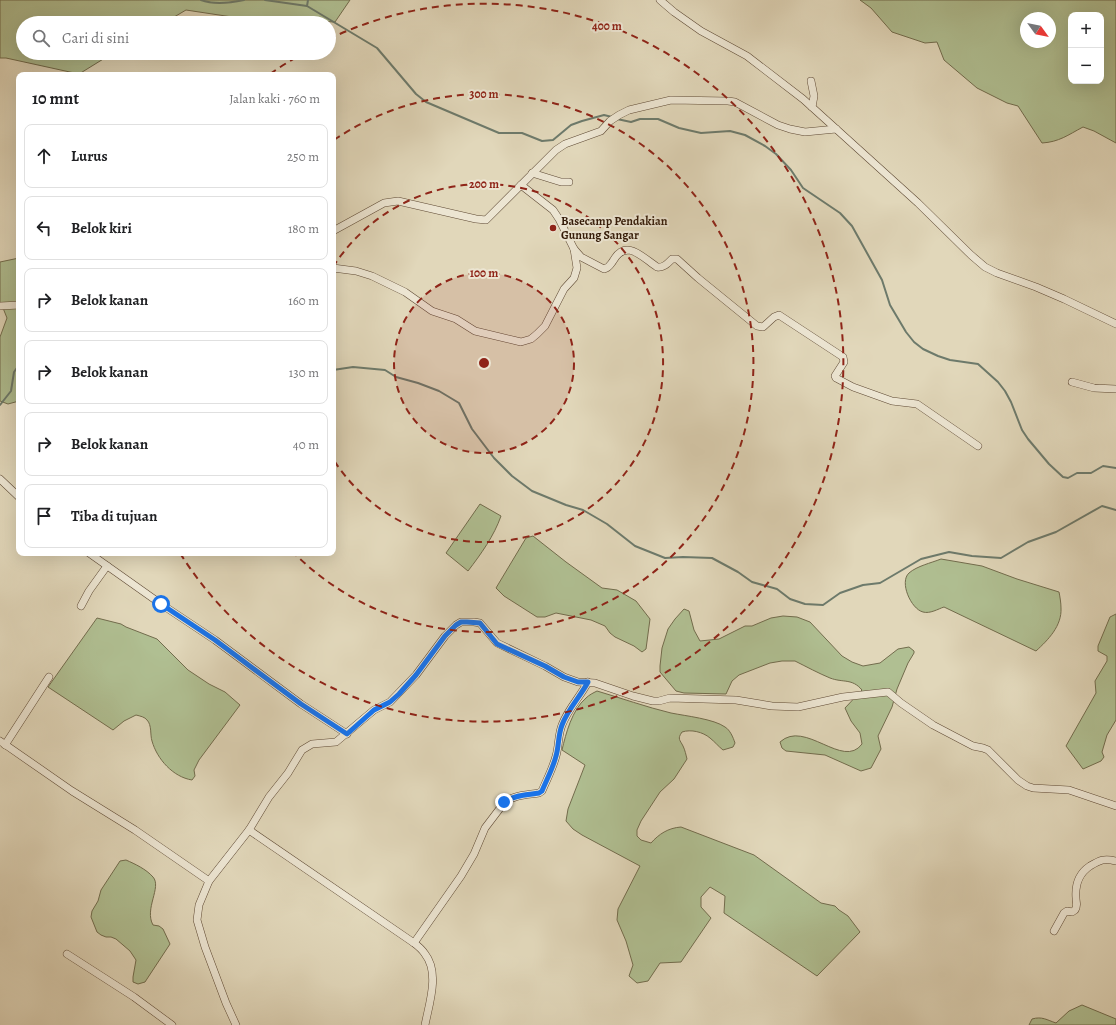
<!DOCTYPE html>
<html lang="id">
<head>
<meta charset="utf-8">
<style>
  :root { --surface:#fff; --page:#f2f2f2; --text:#202124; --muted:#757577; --line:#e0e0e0 }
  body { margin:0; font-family:Alegreya,serif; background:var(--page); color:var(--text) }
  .controls { position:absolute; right:12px; top:12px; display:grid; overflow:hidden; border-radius:8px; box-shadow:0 4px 16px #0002 }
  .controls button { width:36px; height:36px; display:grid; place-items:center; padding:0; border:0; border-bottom:1px solid var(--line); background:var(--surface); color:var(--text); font:20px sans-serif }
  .compass { position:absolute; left:1020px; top:12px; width:36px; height:36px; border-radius:50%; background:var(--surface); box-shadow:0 4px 16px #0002; rotate:123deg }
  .stop { position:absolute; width:12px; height:12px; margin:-9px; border:3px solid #1a73e8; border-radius:50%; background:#fff }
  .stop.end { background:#1a73e8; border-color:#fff; box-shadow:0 1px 4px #0008 }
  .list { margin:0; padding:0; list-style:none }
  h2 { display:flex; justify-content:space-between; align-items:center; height:52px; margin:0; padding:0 16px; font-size:17px }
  h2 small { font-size:13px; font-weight:400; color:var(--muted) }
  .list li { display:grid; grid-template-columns:26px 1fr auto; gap:12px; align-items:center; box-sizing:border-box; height:64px; margin:0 8px 8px; padding:0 8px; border:1px solid var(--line); border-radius:8px }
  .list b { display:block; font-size:15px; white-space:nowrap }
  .list em { font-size:13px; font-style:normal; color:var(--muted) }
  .icon { flex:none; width:22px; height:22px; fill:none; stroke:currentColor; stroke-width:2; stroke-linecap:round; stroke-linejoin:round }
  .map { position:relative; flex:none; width:1116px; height:1025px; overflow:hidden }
  .search { position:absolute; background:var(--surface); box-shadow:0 4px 16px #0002; left:16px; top:16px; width:320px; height:44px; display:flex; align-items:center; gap:10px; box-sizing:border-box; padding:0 14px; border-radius:22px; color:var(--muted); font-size:15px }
  .panel { position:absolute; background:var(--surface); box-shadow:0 4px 16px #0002; left:16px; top:72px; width:320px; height:484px; border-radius:8px }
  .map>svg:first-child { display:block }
  .green { fill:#b0bf92; stroke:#726c4d; fill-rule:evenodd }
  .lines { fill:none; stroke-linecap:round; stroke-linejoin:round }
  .stream { stroke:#6d7a6b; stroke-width:2 }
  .street-casing { stroke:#5e4934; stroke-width:8 }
  .street { stroke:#ece5d2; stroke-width:7 }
  .route { stroke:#1a73e8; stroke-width:5 }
  .ring { fill:none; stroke:#8f2418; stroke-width:2; stroke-dasharray:7 5 }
  .poi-dot { fill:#8f2418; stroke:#ece5d2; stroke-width:1.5 }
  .labels { text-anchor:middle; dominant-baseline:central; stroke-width:4; stroke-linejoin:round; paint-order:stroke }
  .poi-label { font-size:12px; font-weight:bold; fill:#331a08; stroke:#ece5d2; text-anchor:start }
  .centre { fill:#8f2418; stroke:#ece5d2; stroke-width:2 }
  .ring-label { font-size:12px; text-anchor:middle; font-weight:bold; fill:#8f2418; stroke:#ece5d2; stroke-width:4; stroke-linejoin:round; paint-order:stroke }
</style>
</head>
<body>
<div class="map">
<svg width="1116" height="1025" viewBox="0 0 1116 1025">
  <rect width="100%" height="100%" fill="#e1d7ba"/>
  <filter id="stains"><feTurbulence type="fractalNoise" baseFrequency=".005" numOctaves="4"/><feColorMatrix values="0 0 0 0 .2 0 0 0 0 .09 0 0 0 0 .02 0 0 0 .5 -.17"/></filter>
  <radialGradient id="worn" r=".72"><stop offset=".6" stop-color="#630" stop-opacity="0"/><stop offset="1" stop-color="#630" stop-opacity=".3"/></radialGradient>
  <g class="green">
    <path d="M 0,0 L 350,0 L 335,22 L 278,19 L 252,20 L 186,10 L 164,23 L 23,23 L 23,53 L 113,53 L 79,74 L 6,58 L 0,58 Z"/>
    <path d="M 860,0 L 1116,0 L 1116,143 L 1094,131 L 1083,127 C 1068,135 1059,142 1042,143 L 1018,106 L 1007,103 L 977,88 L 944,60 L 937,42 L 925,43 L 892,32 L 871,8 ZM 1071,15 L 1101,15 L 1101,81 L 1071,81 ZM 1026,18 L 1050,18 L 1050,42 L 1026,42 Z"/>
    <path d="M 19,258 L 19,401 L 8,404 L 0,401 L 0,337 L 7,318 L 1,303 L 0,302 L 0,262 Z"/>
    <path d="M 480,504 L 501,516 C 494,536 481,554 468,571 L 446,553 Z"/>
    <path d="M 533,536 L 566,562 L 602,588 L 617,590 L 636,601 L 650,619 L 646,649 L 642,652 L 634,646 L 615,637 L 610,633 L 605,626 L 591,620 L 556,613 L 545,617 L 537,617 L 504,596 L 496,588 L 526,538 Z"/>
    <path d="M 941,559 L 982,566 L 1017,579 L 1059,592 C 1060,597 1061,603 1061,608 C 1062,626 1048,640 1036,651 L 944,607 C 938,609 930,614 923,612 C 911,609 899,582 909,573 C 917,566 931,563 941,559 Z"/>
    <path d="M 684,609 L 689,611 L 694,630 L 700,641 L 719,639 L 745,626 L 752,626 L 771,618 L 783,616 L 797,617 L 810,622 L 842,656 L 852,662 L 863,666 L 880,663 L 898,649 L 909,647 L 914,651 L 914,653 L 908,663 L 897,689 L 892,707 L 878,736 L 881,749 L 871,768 L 861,771 L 825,755 L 786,751 L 782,748 L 780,742 C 805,719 843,770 862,744 L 860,733 L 851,721 L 845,708 L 862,690 C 852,678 843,683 830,678 C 818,673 807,667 795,661 L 782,661 L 770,663 L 739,675 L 732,681 L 726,694 L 684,693 L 676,691 L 660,672 L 660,666 L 662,648 L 668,629 L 675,619 Z"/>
    <path d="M 1116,614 L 1116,720 L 1107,735 L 1102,752 L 1104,757 L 1101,761 L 1083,769 L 1066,746 L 1096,693 L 1095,681 L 1107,661 L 1107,656 L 1098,651 L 1098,646 L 1110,617 Z"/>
    <path d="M 97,618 L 121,624 L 126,627 L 157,639 L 188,670 L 209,684 L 225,692 L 240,705 L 199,760 L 194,770 L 195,776 L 192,780 C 173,777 157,759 152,741 C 150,735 152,725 147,720 C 145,717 140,716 136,715 L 124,721 L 113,730 L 48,687 Z"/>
    <path d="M 597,691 C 621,698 646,707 671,713 C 686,716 714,719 725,727 C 730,730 733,737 735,743 L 733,747 L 723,750 C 718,746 715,742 710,738 C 703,732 691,729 682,732 C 677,739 680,740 683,746 C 685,750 686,755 687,759 L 674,779 L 660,792 L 641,821 L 637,830 L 637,836 L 641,840 L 651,843 C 659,834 668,828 681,827 L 754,855 L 821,903 L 835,906 L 839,910 L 848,916 L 860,932 L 817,976 L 724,913 L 725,896 L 710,887 L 701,897 L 701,907 L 711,918 L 681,962 L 660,963 L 648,981 L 637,983 L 629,976 L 633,965 L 626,941 L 617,920 L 618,909 L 640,866 L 582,835 L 573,829 L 566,821 L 568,809 L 585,765 L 562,750 C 566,733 572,710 586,698 C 589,695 593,693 597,691 Z"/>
    <path d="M 126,860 C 135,864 146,869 153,877 C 162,887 144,909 153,925 L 159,926 L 163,929 L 170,944 L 145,982 L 138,984 L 133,982 L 133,977 L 136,960 L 130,951 L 116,939 L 111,937 L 106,937 L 101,935 L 97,932 L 91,917 L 92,911 L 98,901 L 101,890 L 120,861 Z"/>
    <path d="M 1082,1005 L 1116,1019 L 1116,1025 L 1029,1025 L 1032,1019 C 1042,1016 1047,1020 1056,1023 L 1069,1011 Z"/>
  </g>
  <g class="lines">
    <g class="stream">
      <path d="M 201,0 C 214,5 230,3 244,0"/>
      <path d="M 265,0 L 307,6"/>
      <path d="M 308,0 L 307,6 L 377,48 L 416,94 L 426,102 L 499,133 L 522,133 L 542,141 L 553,140 L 571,125 L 582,121 L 604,115 L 612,117"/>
      <path d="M 617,119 L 631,122 L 640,119 L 658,119 L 679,128 L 701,133 L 730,131 L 745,135 L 765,146 L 776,154 L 791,170 L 803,188 L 840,213 L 852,226 L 882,280 L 890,305 L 906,332 L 914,342 L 923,349 L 938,356 L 950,360 L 978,364 L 998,382 L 1005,391 L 1011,402 L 1022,430 L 1028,439 L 1049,464 L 1063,477 L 1068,478 L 1077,473 L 1091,473 L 1103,466 L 1116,468"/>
      <path d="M 333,370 L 353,367 L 385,370 L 396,377 L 418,383 L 439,391 L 459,403 L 472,429 L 494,458 L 512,476 L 532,491 L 566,505 L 583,510 L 607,524 L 635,546 L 665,558 L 683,557 L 712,558 L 738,572 L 752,582 L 777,589 L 790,599 L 805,604 L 823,605 L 840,593 L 863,585 L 880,583 L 921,559 L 949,552 L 972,556 L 1001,558 L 1028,542 L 1056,532 L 1102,506 L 1116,510"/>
      <path d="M 0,405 L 11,391 L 14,372 L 19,365"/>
    </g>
    <g class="street-casing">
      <g id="street">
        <path d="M 660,0 L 674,12 L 701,31 L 747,56 L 803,99 L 918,203 L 971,255 L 985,267 L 997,273 L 1036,287 L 1064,299 L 1116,324"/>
        <path d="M 811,81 L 814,96 L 812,107"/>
        <path d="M 532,173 L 561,182 L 569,182"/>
        <path d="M 333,231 L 384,203 L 398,201 L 476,219 L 486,220 L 556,150 L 565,144 L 601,131 L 610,121 L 619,115 L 629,110 L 671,100 L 728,101 L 735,102 L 778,125 L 790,129 L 805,132 L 836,129"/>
        <path d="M 574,249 L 581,257 L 604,269 C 609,268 610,265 613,261 C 626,238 642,257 657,267 C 664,268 668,263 672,259 L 677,259 L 698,278 L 757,326 L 763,327 L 774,317 L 779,315 L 843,357 L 844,362 L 835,376 L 836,378 L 853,387 L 892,401 L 917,404 L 978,446"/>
        <path d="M 333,268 L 356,271 L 372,276 L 405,292 L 432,311 L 456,319 L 475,331 L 521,342 L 531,339 L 537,334 L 545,326 L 564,289 L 574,278 L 577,268 L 574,249 L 559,219 L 553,210 L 521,185"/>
        <path d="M 0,306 L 19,305"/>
        <path d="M 1072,382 L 1094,388 L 1116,389"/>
        <path d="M 0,479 L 19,497"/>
        <path d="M 89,553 L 161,604 L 215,640 L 301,704 L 347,734"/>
        <path d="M 81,606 L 89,591 L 107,566"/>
        <path d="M 0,741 L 72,791 L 135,830 L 209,881"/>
        <path d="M 5,745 L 49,677"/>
        <path d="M 249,830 L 414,943 C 418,946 422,949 425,954 C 440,973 429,1004 425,1025"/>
        <path d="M 1054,931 L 1064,913 L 1067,911 L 1072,912 L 1075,910 C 1078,906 1076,903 1076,898 C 1075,885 1078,874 1090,866 C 1100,860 1104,858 1116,861"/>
        <path d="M 414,943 L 461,876 L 474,854 L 485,828 L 504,803 C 513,795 527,795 539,793 L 542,791 C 547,779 553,768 556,756 C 559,746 558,735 562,725 C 568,709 580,697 588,682"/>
        <path d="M 67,954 L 134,997 L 172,1025"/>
        <path d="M 236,1025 L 226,1003 L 205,947 L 197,920 L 199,905 L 209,881 L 249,830 L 269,797 L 288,773 L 302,750 L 312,744 L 336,742 L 374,710 L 390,702 L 416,675 L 445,636 L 456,625 L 461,622 L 474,622 L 480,623 L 497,643 L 545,666 L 564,677 L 578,682 L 595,683 L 633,696 L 653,701 L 659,701 L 670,698 L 736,700 L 772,706 L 798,707 L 843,697 L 888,692 L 901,703 L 933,725 L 973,746 L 983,748 L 988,750 L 1018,780 L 1027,786 L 1033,788 L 1069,790 L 1116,806"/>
      </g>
    </g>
    <use href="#street" class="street"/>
  </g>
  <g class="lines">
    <path class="route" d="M 161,604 L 215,640 L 301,704 L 347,734 L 374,710 L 390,702 L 399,694 L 416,675 L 445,636 L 456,625 L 461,622 L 467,622 L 480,623 L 497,644 L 545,666 L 564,677 L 578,682 L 588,682 C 580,697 568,709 562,725 C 558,735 559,746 556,756 C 553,768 547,779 542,791 L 539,793 C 528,795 513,795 504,802"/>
  </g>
  <circle cx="484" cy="363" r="90" fill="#8f2418" fill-opacity=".12"/>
  <g class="ring">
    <circle cx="484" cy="363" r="90"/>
    <path d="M333 267A179 179 0 1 1 333 459"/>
    <path d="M334 140A269 269 0 1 1 294 553"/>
    <path d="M270 74A359 359 0 0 1 302 54M329 39A359 359 0 1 1 180 553"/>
  </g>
  <circle class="poi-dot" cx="553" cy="228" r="4"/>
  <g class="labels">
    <g class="poi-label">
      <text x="561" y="221">Basecamp Pendakian<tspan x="561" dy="14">Gunung Sangar</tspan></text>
    </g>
  </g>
  <circle cx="484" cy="363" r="6" class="centre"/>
  <g class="ring-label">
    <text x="607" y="30">400 m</text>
    <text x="484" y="98">300 m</text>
    <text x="484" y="188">200 m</text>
    <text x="484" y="277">100 m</text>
  </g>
  <rect width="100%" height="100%" filter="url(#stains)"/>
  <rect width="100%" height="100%" fill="url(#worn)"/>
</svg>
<div class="controls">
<button>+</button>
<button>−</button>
</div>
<svg class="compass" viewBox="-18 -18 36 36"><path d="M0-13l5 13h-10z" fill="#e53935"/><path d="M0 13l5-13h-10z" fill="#757577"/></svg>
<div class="stop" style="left:161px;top:604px"></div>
<div class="stop end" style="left:504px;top:802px"></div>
<div class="search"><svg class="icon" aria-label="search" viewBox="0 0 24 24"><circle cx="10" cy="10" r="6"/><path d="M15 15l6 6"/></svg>Cari di sini</div>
<section class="panel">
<h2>10 mnt<small>Jalan kaki · 760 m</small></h2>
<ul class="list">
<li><svg class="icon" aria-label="ahead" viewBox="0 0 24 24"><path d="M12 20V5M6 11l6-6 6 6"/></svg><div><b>Lurus</b></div><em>250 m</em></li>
<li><svg class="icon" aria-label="left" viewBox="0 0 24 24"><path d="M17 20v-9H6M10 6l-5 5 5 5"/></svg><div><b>Belok kiri</b></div><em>180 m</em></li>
<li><svg class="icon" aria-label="right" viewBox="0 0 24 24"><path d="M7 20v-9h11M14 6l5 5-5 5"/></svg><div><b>Belok kanan</b></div><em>160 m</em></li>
<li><svg class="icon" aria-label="right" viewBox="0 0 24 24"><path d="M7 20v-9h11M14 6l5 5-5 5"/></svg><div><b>Belok kanan</b></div><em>130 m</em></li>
<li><svg class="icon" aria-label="right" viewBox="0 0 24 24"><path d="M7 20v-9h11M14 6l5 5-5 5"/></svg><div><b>Belok kanan</b></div><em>40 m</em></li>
<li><svg class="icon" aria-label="arrive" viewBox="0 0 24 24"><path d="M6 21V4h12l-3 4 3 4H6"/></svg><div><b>Tiba di tujuan</b></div></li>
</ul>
</section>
</div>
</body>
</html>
